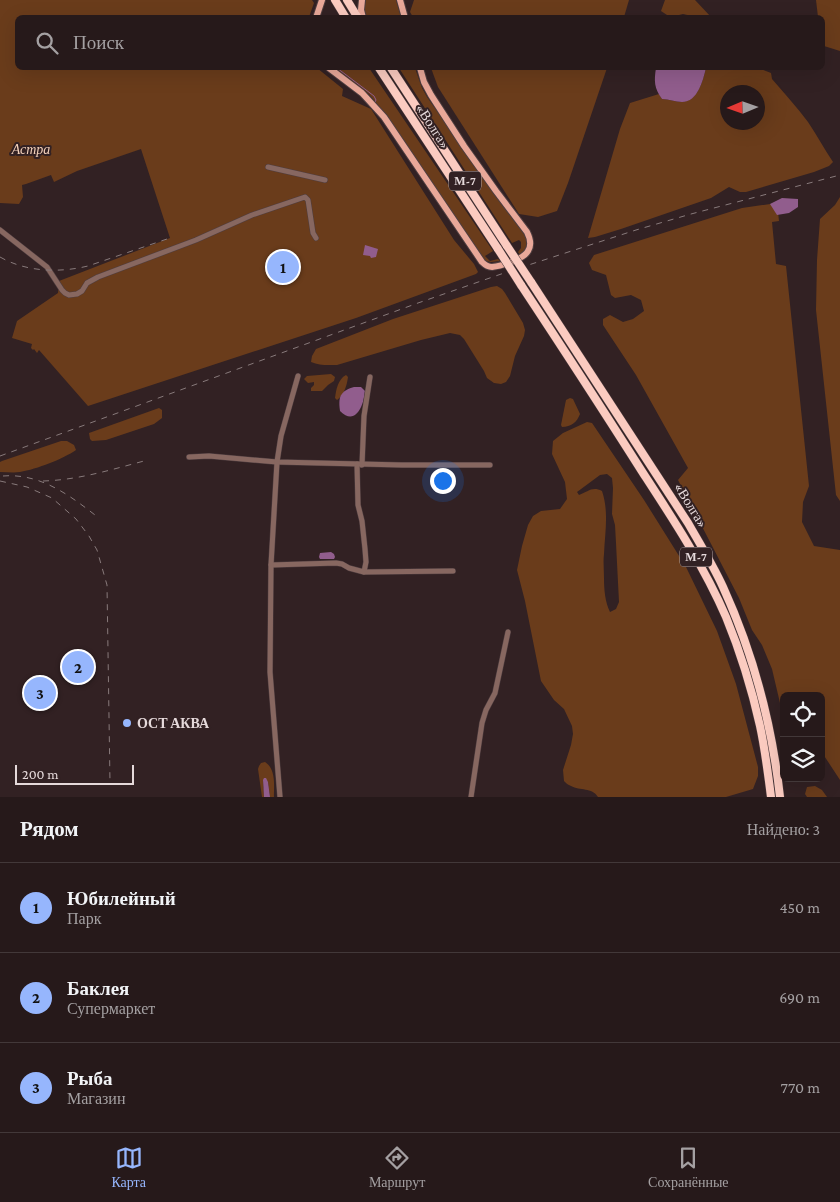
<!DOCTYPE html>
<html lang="ru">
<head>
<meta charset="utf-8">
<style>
  :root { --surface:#26191a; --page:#322627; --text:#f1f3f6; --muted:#a4a0a2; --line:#423839; --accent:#96b6fd }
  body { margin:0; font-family:"Crimson Pro",serif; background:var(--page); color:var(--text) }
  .controls { position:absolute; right:15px; bottom:15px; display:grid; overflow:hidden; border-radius:8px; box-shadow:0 5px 20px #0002 }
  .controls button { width:45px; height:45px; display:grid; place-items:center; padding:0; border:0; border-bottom:1px solid var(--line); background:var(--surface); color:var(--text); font:25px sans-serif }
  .compass { position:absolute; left:720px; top:85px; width:45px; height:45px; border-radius:50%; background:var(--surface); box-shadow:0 5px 20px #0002; rotate:268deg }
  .scale { position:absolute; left:15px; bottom:12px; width:119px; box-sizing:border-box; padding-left:5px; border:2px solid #e5d9da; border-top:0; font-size:14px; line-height:18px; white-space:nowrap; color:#e5d9da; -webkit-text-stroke:4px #322123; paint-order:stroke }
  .you { position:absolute; left:442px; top:480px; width:18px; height:18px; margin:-12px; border:4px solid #fff; border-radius:50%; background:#1a73e8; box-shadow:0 0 0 8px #1a73e833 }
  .badge { display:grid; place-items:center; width:32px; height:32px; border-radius:50%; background:var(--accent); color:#111; font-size:16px; font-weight:700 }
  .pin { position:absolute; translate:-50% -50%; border:2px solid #fff; box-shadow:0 1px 5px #0006 }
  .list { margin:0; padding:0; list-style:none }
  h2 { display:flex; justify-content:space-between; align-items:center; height:65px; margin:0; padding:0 20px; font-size:21px }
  h2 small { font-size:16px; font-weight:400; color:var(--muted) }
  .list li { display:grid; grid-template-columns:32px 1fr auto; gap:15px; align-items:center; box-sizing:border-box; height:90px; padding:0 20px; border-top:1px solid var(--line) }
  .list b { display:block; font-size:19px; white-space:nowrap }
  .list p { margin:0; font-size:16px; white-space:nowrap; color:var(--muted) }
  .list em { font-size:16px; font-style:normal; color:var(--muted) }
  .icon { flex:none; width:28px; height:28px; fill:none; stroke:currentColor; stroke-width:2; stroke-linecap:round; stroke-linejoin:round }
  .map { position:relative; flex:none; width:840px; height:797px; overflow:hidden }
  .search { position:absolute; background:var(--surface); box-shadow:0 5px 20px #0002; left:15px; right:15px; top:15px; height:55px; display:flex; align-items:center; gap:12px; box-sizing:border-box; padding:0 18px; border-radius:8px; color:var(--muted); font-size:19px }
  .sheet { height:335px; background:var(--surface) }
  nav { display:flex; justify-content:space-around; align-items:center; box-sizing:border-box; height:70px; border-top:1px solid var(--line); background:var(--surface); font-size:14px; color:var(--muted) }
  nav a { display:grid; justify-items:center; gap:2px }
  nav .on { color:var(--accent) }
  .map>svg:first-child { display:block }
  .green { fill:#6a3c1b; fill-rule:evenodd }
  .water { fill:#915d8d }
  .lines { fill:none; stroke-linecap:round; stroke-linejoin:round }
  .stream { stroke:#915d8d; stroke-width:1 }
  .minor-casing { stroke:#4f3e40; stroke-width:6 }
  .major-casing { stroke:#4f3e40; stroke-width:8 }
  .highway-casing { stroke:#4f3e40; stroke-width:9 }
  .minor { stroke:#876760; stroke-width:5 }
  .major { stroke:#e9a899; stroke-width:6 }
  .highway { stroke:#fbcbc0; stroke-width:8 }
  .rail { stroke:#887a7b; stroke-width:1; stroke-dasharray:6 6; stroke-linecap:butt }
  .highway-bridge-casing { stroke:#4f3e40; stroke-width:9; stroke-linecap:butt }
  .highway-bridge { stroke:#fbcbc0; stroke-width:8 }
  .poi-dot { fill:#96b6fd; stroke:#322123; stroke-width:2 }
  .labels { text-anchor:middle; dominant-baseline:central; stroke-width:4; stroke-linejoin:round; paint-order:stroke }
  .shield { fill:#322123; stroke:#afa2a3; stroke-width:1 }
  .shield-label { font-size:12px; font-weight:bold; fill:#e5d9da }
  .street-label { font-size:14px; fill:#e5d9da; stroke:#322123 }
  .park-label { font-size:14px; font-style:italic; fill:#f3d0b9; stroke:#322123 }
  .poi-label { font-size:14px; font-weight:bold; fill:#e5d9da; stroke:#322123; text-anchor:start }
</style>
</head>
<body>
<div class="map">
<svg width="840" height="797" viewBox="0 0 840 797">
  <rect width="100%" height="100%" fill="#322123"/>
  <g class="green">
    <path d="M 0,0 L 312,0 L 314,3 L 309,17 L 18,18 L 18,68 L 317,68 L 343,89 L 342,96 L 371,109 L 454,240 L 474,264 L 478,272 L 476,274 L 356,318 L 88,406 L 39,350 L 37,353 L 34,349 L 33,350 L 31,348 L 32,344 L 12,338 L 17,321 L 58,293 L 59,281 L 170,238 L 141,149 L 77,171 L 54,182 L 51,175 L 26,184 L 22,185 L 23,197 L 19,204 L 0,203 Z"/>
    <path d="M 366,0 L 396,0 L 401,17 L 367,17 C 364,11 363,7 366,0 Z"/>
    <path d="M 414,0 L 629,0 L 624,17 L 413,17 L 410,12 Z"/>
    <path d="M 665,0 L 695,0 L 711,17 L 696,17 L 683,14 L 675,16 L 667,15 L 661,11 Z"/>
    <path d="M 816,0 L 840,0 L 840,51 L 824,46 L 822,42 L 822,18 L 818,17 Z"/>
    <path d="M 334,68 L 369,68 L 493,251 L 485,256 L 490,261 L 498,259 L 500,261 L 491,262 L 485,261 L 386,115 L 369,94 Z"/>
    <path d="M 399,68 L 415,68 L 422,88 L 427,97 L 515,222 C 524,232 534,244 520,255 L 518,252 L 521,248 L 521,242 L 519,240 L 512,243 Z"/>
    <path d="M 431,68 L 607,68 L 568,183 L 557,211 L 538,217 L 519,214 L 438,87 Z"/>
    <path d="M 706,68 L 758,68 L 771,73 L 772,79 C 784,93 797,107 808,122 C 817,135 824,149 833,162 L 829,166 L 814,172 L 746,192 L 740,192 L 729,187 L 711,198 L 621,229 L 595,237 L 588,238 L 620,129 L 630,103 L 659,94 L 662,99 C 669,99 675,102 682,102 C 698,101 703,80 706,68 ZM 728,92 L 758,92 L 758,122 L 728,122 Z"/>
    <path d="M 840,197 L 840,501 L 836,495 L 816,310 L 817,260 L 820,219 L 835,205 Z"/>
    <path d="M 777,203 L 779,221 L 772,222 L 776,264 L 786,266 L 809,486 L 803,502 L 802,522 L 814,546 L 840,550 L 840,780 L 821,751 L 821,696 L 784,696 L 784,720 L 772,669 L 762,645 L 752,630 L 739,598 L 678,480 L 688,468 L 636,375 L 603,325 L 603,319 L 610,315 L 623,322 L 633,319 L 644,311 L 641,300 L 631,295 L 615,298 L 611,295 L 606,275 L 592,270 L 589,263 L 594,255 L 742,208 Z"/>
    <path d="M 497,286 L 502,289 L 505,293 L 523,323 L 525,330 L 524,336 L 515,356 L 510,376 L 506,382 L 501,384 L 494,383 L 487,378 L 484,371 L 464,339 L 460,335 L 450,333 L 421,340 L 337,365 C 328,365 320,366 311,362 L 312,356 L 316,349 L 393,319 L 491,287 Z"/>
    <path d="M 331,374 L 335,377 L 334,381 L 328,385 L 322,391 L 311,391 L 311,388 L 314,385 L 314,382 L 308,383 L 304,379 L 307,376 Z"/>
    <path d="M 346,375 L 348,377 C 347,385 344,395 337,400 L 335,398 C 336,390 338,379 346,375 Z"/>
    <path d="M 570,398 L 573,399 L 580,414 C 577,422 571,427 562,427 L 561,425 L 566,400 Z"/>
    <path d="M 159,408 L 162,410 L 162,418 L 154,424 L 106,440 L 92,441 L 90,439 L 89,433 Z"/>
    <path d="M 587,422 L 592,423 L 644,500 L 686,567 L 717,631 L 736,684 L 758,767 L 758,776 L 753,789 L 726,797 L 598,797 C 592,787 580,791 571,786 C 568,785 566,783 564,781 L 563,770 L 571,745 L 573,734 L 572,726 L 564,709 L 554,700 L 541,681 L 525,601 L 517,570 L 522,546 L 528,525 L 533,516 L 541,511 L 560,509 L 567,499 L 565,482 L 552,454 L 553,441 L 563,433 ZM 607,474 L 612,478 L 613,488 L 612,514 L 615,525 L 616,543 L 619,602 L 616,609 L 610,612 C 605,602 604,589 604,578 C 604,570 603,562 604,554 C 605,532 609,512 602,491 C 592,486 588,492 579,495 L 577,492 L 600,475 Z"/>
    <path d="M 61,441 L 67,441 L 74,445 L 76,450 C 63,459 37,469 20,472 C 14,473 7,472 0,472 L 0,462 L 2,461 Z"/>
    <path d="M 265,762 C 276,769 274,785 274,797 L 270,797 L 268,782 L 263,780 L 264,797 L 262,797 L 258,769 L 259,766 L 261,763 Z"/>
    <path d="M 815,786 L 822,790 L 827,797 L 807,797 L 805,794 L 807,787 Z"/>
  </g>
  <g class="water">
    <path d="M 656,68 L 706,68 C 703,80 698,102 682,102 C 675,102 669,99 662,99 C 654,88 654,81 656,68 Z"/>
    <path d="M 782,198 L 798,199 L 798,207 L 789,213 L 777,215 L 770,204 Z"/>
    <path d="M 365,245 L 378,249 L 376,257 L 371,258 L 370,256 L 363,255 Z"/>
    <path d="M 354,387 L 361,387 L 365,391 C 364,404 356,427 340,411 C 338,397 340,391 354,387 Z"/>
    <path d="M 331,552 L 334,554 L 335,557 L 334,559 L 320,559 L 319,557 L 320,553 Z"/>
    <path d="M 264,778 L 266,778 L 268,782 L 270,797 L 264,797 L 263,780 Z"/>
  </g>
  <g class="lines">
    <path class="stream" d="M 337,68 L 374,96 L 376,100 L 375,102"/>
    <g class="minor-casing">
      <g id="minor">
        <path d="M 268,167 L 325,180"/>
        <path d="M 0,230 L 47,267 L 62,290 L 65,293 L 69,295 L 77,294 L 82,291 L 87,283 L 98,277 L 196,240 L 252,215 L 305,197 L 308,200 L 313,233 L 316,238"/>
        <path d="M 189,457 L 209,456 L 277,462 L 402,465 L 490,465"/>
        <path d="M 357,464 L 358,505 L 362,521 L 365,549 L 366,562 L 364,572"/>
        <path d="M 362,465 L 364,416 L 370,377"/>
        <path d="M 271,565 L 336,563 L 342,564 L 349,568 L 364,572 L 453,571"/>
        <path d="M 280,797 L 270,672 L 271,565 L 277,462 L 281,436 L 298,376"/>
        <path d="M 471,797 L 482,723 L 486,710 L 495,693 L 508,632"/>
      </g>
    </g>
    <g class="major-casing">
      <g id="major">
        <path d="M 362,0 L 361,10 L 363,18"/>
        <path d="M 400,0 L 405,18"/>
        <path d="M 316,18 L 322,0"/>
        <path d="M 329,68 L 362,93 L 384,117 L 482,262 C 485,265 488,267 492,267 C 501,266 524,259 528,251 C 532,245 530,238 527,232 L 496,191 L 464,146 L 431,95 L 424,82 L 420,68"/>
      </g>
    </g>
    <g class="highway-casing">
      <g id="highway">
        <path d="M 335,0 L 346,18"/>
        <path d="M 347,0 L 358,18"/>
        <path d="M 379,68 L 498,249"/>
        <path d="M 391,68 L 507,246"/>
        <path d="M 531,282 L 688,523 C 700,544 713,565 723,587 C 753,653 772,725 780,797"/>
        <path d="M 521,285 C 562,347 603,410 643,473 C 673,519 704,566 726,617 C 740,651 752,690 760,726 C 765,749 768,773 771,797"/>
      </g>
    </g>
    <use href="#minor" class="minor"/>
    <use href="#major" class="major"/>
    <use href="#highway" class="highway"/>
    <g class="rail">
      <path d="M 0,257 C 26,272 59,273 88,266 L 167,239"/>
      <path d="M 0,456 L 418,303 L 507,272 L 636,230 L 691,214 L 840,175"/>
      <path d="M 3,476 C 39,473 68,494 95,515"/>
      <path d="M 0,481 L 27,487 L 52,498 L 76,519 L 89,536 L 97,550 L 107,585 L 110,783"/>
      <path d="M 43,481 C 78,480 110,470 144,461"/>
    </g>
    <g class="highway-bridge-casing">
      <g id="highway-bridge">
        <path d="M 507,246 L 531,282"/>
        <path d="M 498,249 L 521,285"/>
      </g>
    </g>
    <use href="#highway-bridge" class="highway-bridge"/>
  </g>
  <circle class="poi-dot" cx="127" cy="723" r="5"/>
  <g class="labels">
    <g class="shield">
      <rect x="449" y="171.5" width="32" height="19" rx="4"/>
      <rect x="680" y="547.5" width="32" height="19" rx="4"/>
    </g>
    <g class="shield-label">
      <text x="465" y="181">М-7</text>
      <text x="696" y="557">М-7</text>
    </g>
    <g class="street-label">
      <text transform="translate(433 126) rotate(57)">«Волга»</text>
      <text transform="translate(691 505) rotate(58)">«Волга»</text>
    </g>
    <g class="park-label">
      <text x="31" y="149">Астра</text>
    </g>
    <g class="poi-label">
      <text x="137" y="723">ОСТ АКВА</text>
    </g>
  </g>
</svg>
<div class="controls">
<button><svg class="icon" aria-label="locate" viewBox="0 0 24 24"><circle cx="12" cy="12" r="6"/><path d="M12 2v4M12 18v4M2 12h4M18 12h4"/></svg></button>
<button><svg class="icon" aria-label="layers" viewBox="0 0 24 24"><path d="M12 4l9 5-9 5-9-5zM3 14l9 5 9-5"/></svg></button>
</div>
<svg class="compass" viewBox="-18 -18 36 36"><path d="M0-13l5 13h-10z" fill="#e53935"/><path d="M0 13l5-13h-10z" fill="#a4a0a2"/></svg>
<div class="scale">200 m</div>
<div class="you"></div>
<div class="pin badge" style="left:283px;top:267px">1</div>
<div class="pin badge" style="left:78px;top:667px">2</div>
<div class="pin badge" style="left:40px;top:693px">3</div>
<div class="search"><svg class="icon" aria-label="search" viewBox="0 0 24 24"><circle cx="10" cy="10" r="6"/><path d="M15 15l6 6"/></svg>Поиск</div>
</div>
<section class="sheet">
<h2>Рядом<small>Найдено: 3</small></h2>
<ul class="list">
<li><span class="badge">1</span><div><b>Юбилейный</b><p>Парк</p></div><em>450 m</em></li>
<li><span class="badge">2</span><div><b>Баклея</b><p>Супермаркет</p></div><em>690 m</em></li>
<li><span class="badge">3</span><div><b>Рыба</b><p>Магазин</p></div><em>770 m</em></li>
</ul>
</section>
<nav>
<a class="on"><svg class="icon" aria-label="map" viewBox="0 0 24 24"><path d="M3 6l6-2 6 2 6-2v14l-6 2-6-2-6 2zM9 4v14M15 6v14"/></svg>Карта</a>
<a><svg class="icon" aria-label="directions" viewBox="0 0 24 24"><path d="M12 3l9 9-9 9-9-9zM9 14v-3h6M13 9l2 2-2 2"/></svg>Маршрут</a>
<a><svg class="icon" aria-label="saved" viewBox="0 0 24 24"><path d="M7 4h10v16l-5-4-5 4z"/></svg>Сохранённые</a>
</nav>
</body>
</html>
